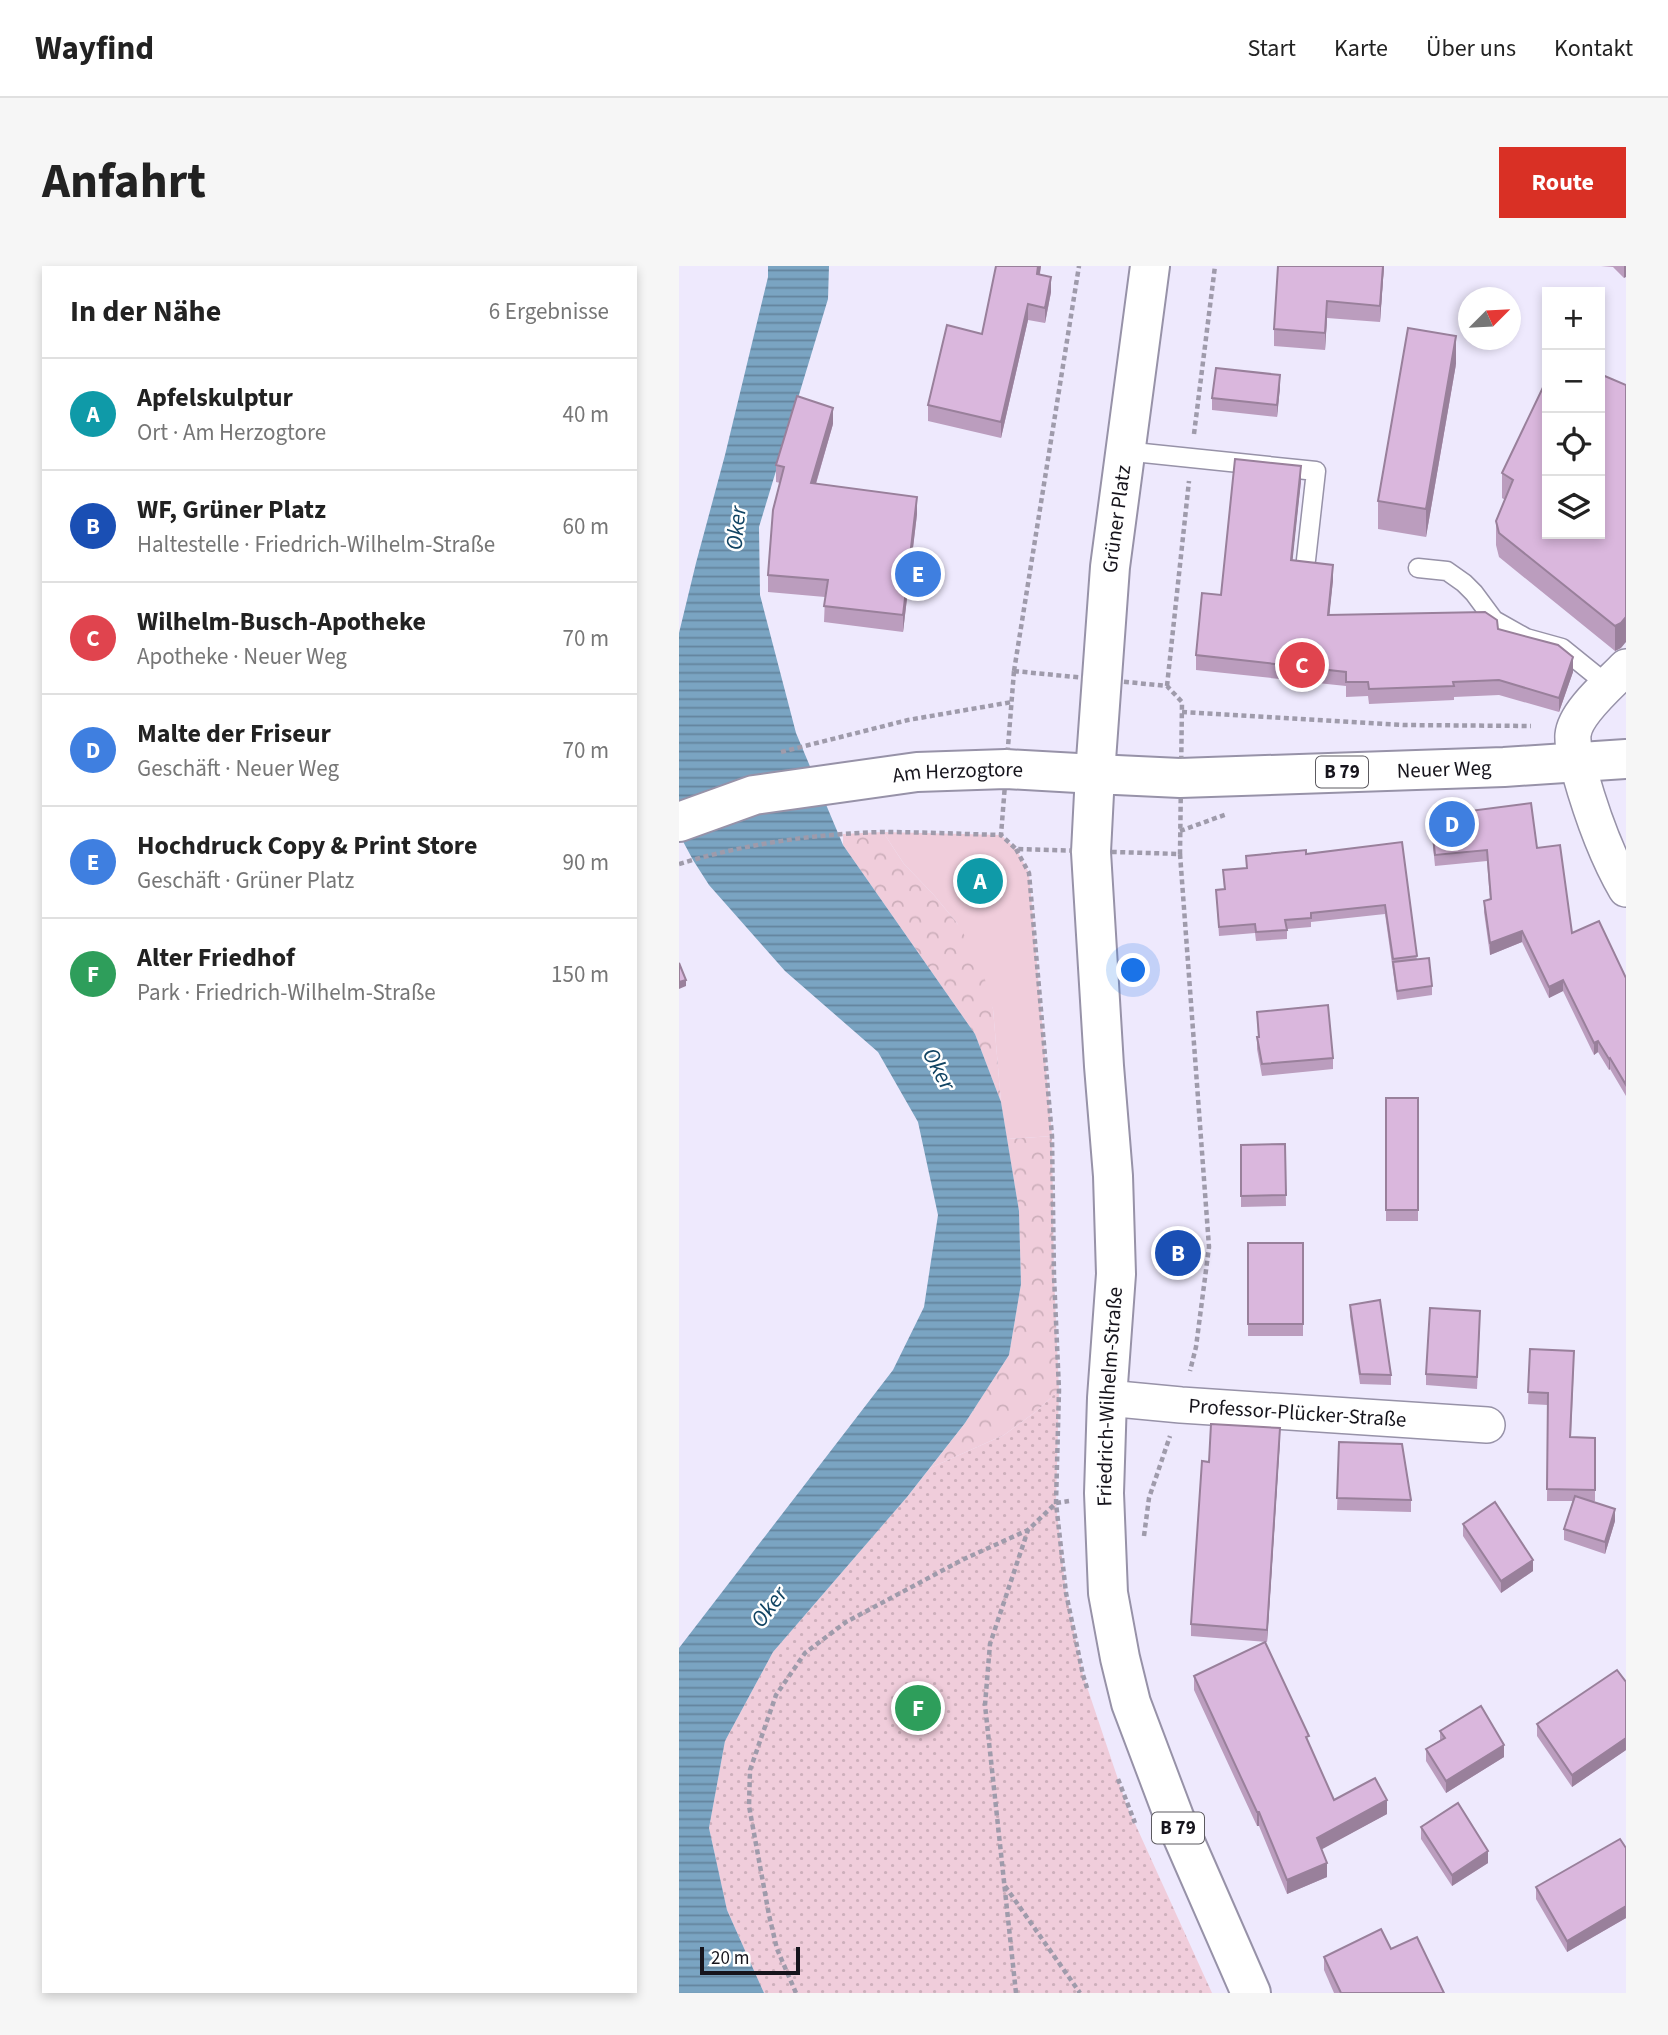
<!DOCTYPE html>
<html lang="de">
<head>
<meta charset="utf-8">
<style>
  :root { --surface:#fff; --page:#f6f6f6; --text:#222; --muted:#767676; --line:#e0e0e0; --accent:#d93025 }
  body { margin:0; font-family:"Source Sans 3",sans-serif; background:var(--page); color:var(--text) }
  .controls { position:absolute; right:21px; top:21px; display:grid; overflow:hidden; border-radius:0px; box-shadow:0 4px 10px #0003 }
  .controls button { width:63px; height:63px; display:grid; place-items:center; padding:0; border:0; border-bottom:2px solid var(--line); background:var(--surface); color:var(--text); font:35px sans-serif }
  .compass { position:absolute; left:779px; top:21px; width:63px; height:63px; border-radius:50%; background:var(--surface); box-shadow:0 4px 10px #0003; rotate:66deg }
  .scale { position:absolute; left:21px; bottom:18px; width:100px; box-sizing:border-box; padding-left:7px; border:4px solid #16141c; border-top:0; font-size:19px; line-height:24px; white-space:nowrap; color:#16141c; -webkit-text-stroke:5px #fff; paint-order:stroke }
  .you { position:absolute; left:455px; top:705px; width:24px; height:24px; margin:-18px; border:5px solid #fff; border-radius:50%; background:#1a73e8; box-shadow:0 0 0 10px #1a73e833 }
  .badge { display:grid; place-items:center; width:46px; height:46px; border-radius:50%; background:var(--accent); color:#fff; font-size:23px; font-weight:700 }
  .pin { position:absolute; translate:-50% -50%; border:4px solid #fff; box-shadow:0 2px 7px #0006 }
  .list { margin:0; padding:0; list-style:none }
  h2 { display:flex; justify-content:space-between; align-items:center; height:91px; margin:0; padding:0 28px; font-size:30px }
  h2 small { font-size:23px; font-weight:400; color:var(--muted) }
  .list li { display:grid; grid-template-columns:46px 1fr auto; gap:21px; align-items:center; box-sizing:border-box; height:112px; padding:0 28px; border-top:2px solid var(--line) }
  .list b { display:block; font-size:26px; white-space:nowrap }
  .list p { margin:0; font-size:23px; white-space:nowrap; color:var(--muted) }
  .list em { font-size:23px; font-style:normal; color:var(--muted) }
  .icon { flex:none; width:38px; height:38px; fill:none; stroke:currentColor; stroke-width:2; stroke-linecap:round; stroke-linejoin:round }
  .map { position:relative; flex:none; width:947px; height:1727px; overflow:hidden; border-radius:0px }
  header { display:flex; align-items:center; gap:42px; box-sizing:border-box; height:98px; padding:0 35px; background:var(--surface); border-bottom:2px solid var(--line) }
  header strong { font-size:33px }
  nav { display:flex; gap:38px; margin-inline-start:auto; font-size:24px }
  .intro { display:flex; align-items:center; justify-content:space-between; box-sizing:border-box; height:168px; padding:0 42px }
  h1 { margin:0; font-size:49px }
  .button { padding:18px 32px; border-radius:0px; background:var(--accent); color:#fff; font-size:24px; font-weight:700 }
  main { display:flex; gap:42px; padding:0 42px }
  aside { flex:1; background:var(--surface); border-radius:0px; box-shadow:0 4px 10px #0003 }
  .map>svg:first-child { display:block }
  .grass { fill:#f0cddb }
  .forest { fill:url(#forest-crowns) }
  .park { fill:url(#park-dots) }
  .water { fill:url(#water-rules) }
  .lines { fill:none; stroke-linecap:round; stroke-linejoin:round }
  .service-casing { stroke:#9792a8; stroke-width:21 }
  .minor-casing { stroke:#9792a8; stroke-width:38 }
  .tertiary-casing { stroke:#9792a8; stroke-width:42 }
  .secondary-casing { stroke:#9792a8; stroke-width:42 }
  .primary-casing { stroke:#9792a8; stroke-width:42 }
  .path { stroke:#9f9bab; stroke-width:4.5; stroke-dasharray:5 3.5; stroke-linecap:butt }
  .service { stroke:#fff; stroke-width:18 }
  .minor { stroke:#fff; stroke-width:35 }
  .tertiary { stroke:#fff; stroke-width:38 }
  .secondary { stroke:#fff; stroke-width:38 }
  .primary { stroke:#fff; stroke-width:38 }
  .wall { fill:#bb9dbe }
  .shaded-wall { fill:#99809b }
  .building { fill:#dab7dd; stroke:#99809b; stroke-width:2 }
  .labels { text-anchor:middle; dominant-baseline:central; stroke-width:5; stroke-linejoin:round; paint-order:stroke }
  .shield { fill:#fff; stroke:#5c5a60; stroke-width:2 }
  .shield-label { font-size:19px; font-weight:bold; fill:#16141c }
  .street-label { font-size:21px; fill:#16141c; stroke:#fff }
  .water-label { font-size:23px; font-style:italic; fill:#114463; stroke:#fff }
</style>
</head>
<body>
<header>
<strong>Wayfind</strong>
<nav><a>Start</a><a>Karte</a><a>Über uns</a><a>Kontakt</a></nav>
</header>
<div class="intro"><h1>Anfahrt</h1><a class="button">Route</a></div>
<main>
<aside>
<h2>In der Nähe<small>6 Ergebnisse</small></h2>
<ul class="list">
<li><span class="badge" style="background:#0f9aa8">A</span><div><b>Apfelskulptur</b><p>Ort · Am Herzogtore</p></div><em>40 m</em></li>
<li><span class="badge" style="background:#1a4fb4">B</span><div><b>WF, Grüner Platz</b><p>Haltestelle · Friedrich-Wilhelm-Straße</p></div><em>60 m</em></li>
<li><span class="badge" style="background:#e0444e">C</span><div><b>Wilhelm-Busch-Apotheke</b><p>Apotheke · Neuer Weg</p></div><em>70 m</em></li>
<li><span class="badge" style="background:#3f7fe0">D</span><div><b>Malte der Friseur</b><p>Geschäft · Neuer Weg</p></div><em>70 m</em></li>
<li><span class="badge" style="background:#3f7fe0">E</span><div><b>Hochdruck Copy &amp; Print Store</b><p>Geschäft · Grüner Platz</p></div><em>90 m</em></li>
<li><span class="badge" style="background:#2e9e5b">F</span><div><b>Alter Friedhof</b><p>Park · Friedrich-Wilhelm-Straße</p></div><em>150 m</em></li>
</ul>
</aside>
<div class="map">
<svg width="947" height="1727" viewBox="0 0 947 1727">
  <defs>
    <pattern id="forest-crowns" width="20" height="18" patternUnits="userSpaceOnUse" patternTransform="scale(1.75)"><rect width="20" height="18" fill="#f0cddb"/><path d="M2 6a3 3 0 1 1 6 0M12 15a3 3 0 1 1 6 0" fill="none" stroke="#cdafbb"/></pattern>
    <pattern id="park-dots" width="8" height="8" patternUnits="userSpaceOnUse" patternTransform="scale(1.75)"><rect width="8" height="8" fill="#f0cddb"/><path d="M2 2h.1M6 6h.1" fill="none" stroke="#cdafbb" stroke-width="1.8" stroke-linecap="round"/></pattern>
    <pattern id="water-rules" width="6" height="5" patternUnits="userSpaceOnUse" patternTransform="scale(1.75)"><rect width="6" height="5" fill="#7aa4c2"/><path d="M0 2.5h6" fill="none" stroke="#63849d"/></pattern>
  </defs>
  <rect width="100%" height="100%" fill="#eee9fd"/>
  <path class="grass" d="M 204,566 L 322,569 L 337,583 L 350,607 L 373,870 L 328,873 L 322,836 L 314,743 L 278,657 L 254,628 L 225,598 Z"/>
  <g class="forest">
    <path d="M 204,566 L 225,598 L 254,628 L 278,657 L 301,695 L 314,743 L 322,836 L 296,768 L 164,579 L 164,568 Z"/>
    <path d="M 373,870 L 375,1010 L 380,1124 L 359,1144 L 325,1169 L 251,1202 L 286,1157 L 330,1089 L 342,1018 L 340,945 L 328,873 Z"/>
  </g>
  <path class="park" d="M 380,1124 L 377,1237 L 387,1327 L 404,1409 L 448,1540 L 533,1727 L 85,1727 L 48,1644 L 30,1562 L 46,1475 L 94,1386 L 228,1231 L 251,1202 L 325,1169 L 359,1144 Z"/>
  <path class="water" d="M 89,0 L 150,0 L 149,33 L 80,261 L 81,329 L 117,467 L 164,579 L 296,768 L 322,836 L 340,945 L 342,1018 L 330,1089 L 286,1157 L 228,1231 L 94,1386 L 46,1475 L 30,1562 L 48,1644 L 85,1727 L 0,1727 L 0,1382 L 214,1104 L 245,1041 L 259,949 L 239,856 L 199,786 L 106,705 L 30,619 L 14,594 L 0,568 L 0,367 L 17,297 L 46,189 L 89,11 Z"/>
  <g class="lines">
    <g class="service-casing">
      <g id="service">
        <path d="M 445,185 L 637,205 L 627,294"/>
        <path d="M 739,302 L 768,305 L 785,317 L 795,327 L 815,354 L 847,372 L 883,382 L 930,420"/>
      </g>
    </g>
    <g class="minor-casing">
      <g id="minor">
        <path d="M 947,401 C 932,417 896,446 894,469 C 893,481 898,496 901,507 C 912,546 926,587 947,623"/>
        <path id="s1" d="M 428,1132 L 502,1139 L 808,1159"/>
      </g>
    </g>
    <g class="tertiary-casing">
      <g id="tertiary">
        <path id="s2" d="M 0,556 L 75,529 L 238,506 L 327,503 L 416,508"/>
      </g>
    </g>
    <g class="secondary-casing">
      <g id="secondary">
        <path id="s3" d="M 416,508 L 431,301 L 471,0"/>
      </g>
    </g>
    <g class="primary-casing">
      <g id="primary">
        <path id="s4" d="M 572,1727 L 495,1551 L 452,1437 L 441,1392 L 429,1327 L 425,1227 L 428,1132 L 437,1008 L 434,910 L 425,800 L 412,586 L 416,508 L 501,512 L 825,501 L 947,493"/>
      </g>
    </g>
    <g class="path">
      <path d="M 515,168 L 536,0"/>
      <path d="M 335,405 L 488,420 L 503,436 L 501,588 L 337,583 L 322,569 Z"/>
      <path d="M 335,405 L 400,0"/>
      <path d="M 488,420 L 510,215"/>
      <path d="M 503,446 L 724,459 L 852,460"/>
      <path d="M 102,486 L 229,454 L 333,436"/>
      <path d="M 501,565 L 548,548"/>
      <path d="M 337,583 L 350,607 L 373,870 L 375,1010 L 380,1124 L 377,1237 L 387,1327 L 404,1409 L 409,1425"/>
      <path d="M 501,588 L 530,981 L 517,1081 L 511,1105"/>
      <path d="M 0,598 C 66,578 134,568 203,566 C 242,566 282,568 322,569"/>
      <path d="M 465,1270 L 470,1232 L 491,1170"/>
      <path d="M 439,1513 L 456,1557"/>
      <path d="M 326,1620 L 401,1727"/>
      <path d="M 117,1727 L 98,1683 L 90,1649 L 70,1540 L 71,1504 L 97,1429 L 126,1387 L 167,1356 L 285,1293 L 349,1264"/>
      <path d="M 337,1727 L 306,1439 L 311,1378 L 349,1264 L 377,1237 L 390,1235"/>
    </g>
    <use href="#service" class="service"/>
    <use href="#minor" class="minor"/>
    <use href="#tertiary" class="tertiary"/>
    <use href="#secondary" class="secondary"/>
    <use href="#primary" class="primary"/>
  </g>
  <g class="wall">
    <path d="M 317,0 L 362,0 L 361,8 L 372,26 L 366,57 L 349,54 L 322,172 L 249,155 L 249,139 L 303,68 Z"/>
    <path d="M 705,0 L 701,56 L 648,52 L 646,84 L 595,80 L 595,63 Z"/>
    <path d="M 922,0 L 947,0 L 945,12 L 934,1 Z"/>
    <path d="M 777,98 L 747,271 L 699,263 L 699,235 Z"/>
    <path d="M 601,121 L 598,151 L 533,144 L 533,132 Z"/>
    <path d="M 154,158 L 137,218 L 238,248 L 224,366 L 145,356 L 146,331 L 89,326 L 89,309 L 101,217 L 97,216 L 97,199 Z"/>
    <path d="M 823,207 L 921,268 L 942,382 L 936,385 L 820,291 L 817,279 L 817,255 L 826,234 L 823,232 Z"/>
    <path d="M 622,215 L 613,294 L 654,314 L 650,349 L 819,363 L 894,406 L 880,446 L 820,429 L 775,431 L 775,434 L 690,438 L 689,430 L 667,431 L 667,420 L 517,404 L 517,389 L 542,329 Z"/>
    <path d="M 752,550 L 858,582 L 893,667 L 947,712 L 947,830 L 931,803 L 930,804 L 919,786 L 915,789 L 884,725 L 870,732 L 843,676 L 811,689 L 805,646 L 805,635 L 811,634 L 808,595 L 756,600 L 752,561 Z"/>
    <path d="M 723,576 L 738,694 L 753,720 L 753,729 L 718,734 L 706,648 L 632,656 L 632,661 L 608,663 L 608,673 L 577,675 L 576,667 L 540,670 L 537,624 L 545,623 L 544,604 L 568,602 L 567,590 L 627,588 Z"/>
    <path d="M 578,746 L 654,792 L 654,803 L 583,810 L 578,783 L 578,771 L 579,771 Z"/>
    <rect x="707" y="832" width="32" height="123"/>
    <path d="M 606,878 L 607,940 L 562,941 L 562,879 Z"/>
    <rect x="569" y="977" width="55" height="93"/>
    <path d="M 671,1039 L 712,1109 L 712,1119 L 681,1118 L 671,1050 Z"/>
    <path d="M 801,1057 L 798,1123 L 747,1119 L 747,1108 Z"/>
    <path d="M 851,1083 L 895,1097 L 892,1171 L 916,1172 L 916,1235 L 914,1235 L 936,1255 L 926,1288 L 885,1274 L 885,1263 L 894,1235 L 868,1235 L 869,1139 L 849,1138 Z"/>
    <path d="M 601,1173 L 588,1376 L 512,1370 L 512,1358 L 530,1196 Z"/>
    <path d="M 660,1176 L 732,1234 L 732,1246 L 658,1244 Z"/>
    <path d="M 784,1258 L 854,1305 L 822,1327 L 784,1270 Z"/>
    <path d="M 515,1410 L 630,1478 L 655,1534 L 708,1548 L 642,1583 L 648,1611 L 608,1628 L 580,1560 L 578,1560 L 515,1424 Z"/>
    <path d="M 947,1416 L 947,1484 L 893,1521 L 858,1470 L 858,1458 Z"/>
    <path d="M 761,1465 L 825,1491 L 767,1527 L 747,1495 L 747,1483 L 761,1474 Z"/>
    <path d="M 742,1561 L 809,1597 L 773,1620 L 742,1573 Z"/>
    <path d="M 947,1582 L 947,1652 L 888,1686 L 857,1633 L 857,1621 Z"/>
    <path d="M 712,1683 L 765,1727 L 655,1727 L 645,1704 L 645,1691 Z"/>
  </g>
  <g class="shaded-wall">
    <path d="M 359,0 L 362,0 L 358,23 L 358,8 Z"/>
    <path d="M 704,0 L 705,0 L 701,56 L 701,40 Z"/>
    <path d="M 945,0 L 947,0 L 947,11 L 945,12 Z"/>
    <path d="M 372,11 L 372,26 L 366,57 L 366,42 Z"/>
    <path d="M 648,35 L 648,52 L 646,84 L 646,67 Z"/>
    <path d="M 349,38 L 349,54 L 322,172 L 322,156 Z"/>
    <path d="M 777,70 L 777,98 L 747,271 L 747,243 Z"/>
    <path d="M 601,109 L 601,121 L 598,151 L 598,139 Z"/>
    <path d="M 154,142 L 154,158 L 132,234 L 132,217 Z"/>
    <path d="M 622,200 L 622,215 L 612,309 L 612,294 Z"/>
    <path d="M 238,231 L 238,248 L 224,366 L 224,349 Z"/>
    <path d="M 654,299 L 654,314 L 649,363 L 649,349 Z"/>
    <path d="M 947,351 L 947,376 L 942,382 L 936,385 L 936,360 Z"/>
    <path d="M 894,391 L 894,406 L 880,446 L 880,432 Z"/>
    <path d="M 843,665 L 843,676 L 811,689 L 811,677 Z"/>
    <path d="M 7,714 L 7,720 L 0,723 L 0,716 Z"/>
    <path d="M 884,714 L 884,725 L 870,732 L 870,721 Z"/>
    <path d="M 919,775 L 919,786 L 915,789 L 915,777 Z"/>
    <path d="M 931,792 L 931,803 L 930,804 L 930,793 Z"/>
    <path d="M 601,1162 L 601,1173 L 588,1376 L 588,1364 Z"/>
    <path d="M 936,1243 L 936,1255 L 926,1288 L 926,1276 Z"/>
    <path d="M 854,1294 L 854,1305 L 822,1327 L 822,1315 Z"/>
    <path d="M 947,1472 L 947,1484 L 893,1521 L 893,1509 Z"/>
    <path d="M 825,1479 L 825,1491 L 767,1527 L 767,1515 Z"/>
    <path d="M 708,1534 L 708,1548 L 638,1586 L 638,1572 Z"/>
    <rect x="578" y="1546" width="2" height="14"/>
    <path d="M 809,1585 L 809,1597 L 773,1620 L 773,1609 Z"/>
    <path d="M 648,1597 L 648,1611 L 608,1628 L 608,1614 Z"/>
    <path d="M 947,1640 L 947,1652 L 888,1686 L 888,1675 Z"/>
  </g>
  <g class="building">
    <path d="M 317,0 L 359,0 L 358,8 L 372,11 L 366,42 L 349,38 L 322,156 L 249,139 L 268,59 L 303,68 Z"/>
    <path d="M 599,0 L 704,0 L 701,40 L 648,35 L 646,67 L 595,63 Z"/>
    <path d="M 729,62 L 777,70 L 747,243 L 699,235 Z"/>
    <path d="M 537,102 L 601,109 L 598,139 L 533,132 Z"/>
    <path d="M 921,108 L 947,119 L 947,351 L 942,357 L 936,360 L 820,267 L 817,255 L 834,214 L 823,207 L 868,113 L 868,268 L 921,268 Z"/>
    <path d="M 118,130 L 154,142 L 132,217 L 238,231 L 224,349 L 145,340 L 149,314 L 89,309 L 94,244 L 105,201 L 97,199 Z"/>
    <path d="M 556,193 L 622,200 L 612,294 L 654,299 L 649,349 L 806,346 L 818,354 L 819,363 L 879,379 L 894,391 L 880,432 L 820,414 L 774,416 L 775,420 L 690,423 L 689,416 L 667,416 L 667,406 L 517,389 L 523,327 L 542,329 Z"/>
    <path d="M 852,537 L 858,582 L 881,579 L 893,667 L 920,655 L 947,712 L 947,819 L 931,792 L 930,793 L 919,775 L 915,777 L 884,714 L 870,721 L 843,665 L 811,677 L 805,635 L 812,633 L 808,584 L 756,589 L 752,550 Z"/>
    <path d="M 723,576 L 738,690 L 714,693 L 706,639 L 632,647 L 632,652 L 606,654 L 608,664 L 577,666 L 576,658 L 540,661 L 537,624 L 546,623 L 544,604 L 568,602 L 567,590 L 627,584 L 627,588 Z"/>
    <path d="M 750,692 L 753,720 L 718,725 L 714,696 Z"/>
    <path d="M 0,697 L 7,714 L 0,716 Z"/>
    <path d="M 649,739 L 654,792 L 583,798 L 578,771 L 580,771 L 578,746 Z"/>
    <rect x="707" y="832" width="32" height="112"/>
    <path d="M 606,878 L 607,929 L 562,930 L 562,879 Z"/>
    <rect x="569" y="977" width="55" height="81"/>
    <path d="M 701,1034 L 712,1109 L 681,1108 L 671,1039 Z"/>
    <path d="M 751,1042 L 801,1045 L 798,1111 L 747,1108 Z"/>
    <path d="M 851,1083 L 895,1085 L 891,1171 L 916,1172 L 916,1224 L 868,1223 L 869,1127 L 849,1126 Z"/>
    <path d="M 532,1158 L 601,1162 L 588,1364 L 512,1358 L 523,1195 L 530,1196 Z"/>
    <path d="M 660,1176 L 723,1178 L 732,1234 L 658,1232 Z"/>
    <path d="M 896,1230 L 936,1243 L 926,1276 L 885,1263 Z"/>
    <path d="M 816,1236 L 854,1294 L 822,1315 L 784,1258 Z"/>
    <path d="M 586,1376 L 630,1470 L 627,1471 L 655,1534 L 696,1512 L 708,1534 L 638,1572 L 648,1597 L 608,1614 L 580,1546 L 578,1546 L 515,1410 Z"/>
    <path d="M 938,1404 L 947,1416 L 947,1472 L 893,1509 L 858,1458 Z"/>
    <path d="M 802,1440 L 825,1479 L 767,1515 L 747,1483 L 766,1472 L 761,1465 Z"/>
    <path d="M 779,1537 L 809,1585 L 773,1609 L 742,1561 Z"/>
    <path d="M 941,1573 L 947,1582 L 947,1640 L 888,1675 L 857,1621 Z"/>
    <path d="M 702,1663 L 712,1683 L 738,1671 L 765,1727 L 662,1727 L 645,1691 Z"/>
  </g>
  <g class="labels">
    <g class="shield">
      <rect x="637" y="490.5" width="52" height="31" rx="5"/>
      <rect x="473" y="1546.5" width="52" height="31" rx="5"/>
    </g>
    <g class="shield-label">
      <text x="663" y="506">B 79</text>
      <text x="499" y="1562">B 79</text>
    </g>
    <g class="street-label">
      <text stroke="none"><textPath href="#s3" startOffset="256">Grüner Platz</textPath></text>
      <text stroke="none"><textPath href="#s4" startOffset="1596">Neuer Weg</textPath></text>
      <text stroke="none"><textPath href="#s2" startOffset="285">Am Herzogtore</textPath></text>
      <text stroke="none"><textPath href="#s4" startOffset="623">Friedrich-Wilhelm-Straße</textPath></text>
      <text stroke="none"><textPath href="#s1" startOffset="191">Professor-Plücker-Straße</textPath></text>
    </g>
    <g class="water-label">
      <text transform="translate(57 262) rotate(-84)">Oker</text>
      <text transform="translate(260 803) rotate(62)">Oker</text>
      <text transform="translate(90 1341) rotate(-53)">Oker</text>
    </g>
  </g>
</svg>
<div class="controls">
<button>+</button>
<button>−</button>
<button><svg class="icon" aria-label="locate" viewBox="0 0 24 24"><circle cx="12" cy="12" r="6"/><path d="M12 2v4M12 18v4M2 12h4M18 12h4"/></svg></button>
<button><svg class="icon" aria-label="layers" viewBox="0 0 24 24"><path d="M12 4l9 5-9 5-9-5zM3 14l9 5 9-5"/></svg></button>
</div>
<svg class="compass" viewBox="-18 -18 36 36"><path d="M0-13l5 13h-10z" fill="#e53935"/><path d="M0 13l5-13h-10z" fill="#767676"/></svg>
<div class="scale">20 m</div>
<div class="you"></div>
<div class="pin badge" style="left:301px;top:615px;background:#0f9aa8">A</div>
<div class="pin badge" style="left:499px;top:987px;background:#1a4fb4">B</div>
<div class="pin badge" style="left:623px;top:399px;background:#e0444e">C</div>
<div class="pin badge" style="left:773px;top:558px;background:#3f7fe0">D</div>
<div class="pin badge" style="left:239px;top:308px;background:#3f7fe0">E</div>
<div class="pin badge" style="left:239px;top:1442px;background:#2e9e5b">F</div>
</div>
</main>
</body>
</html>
